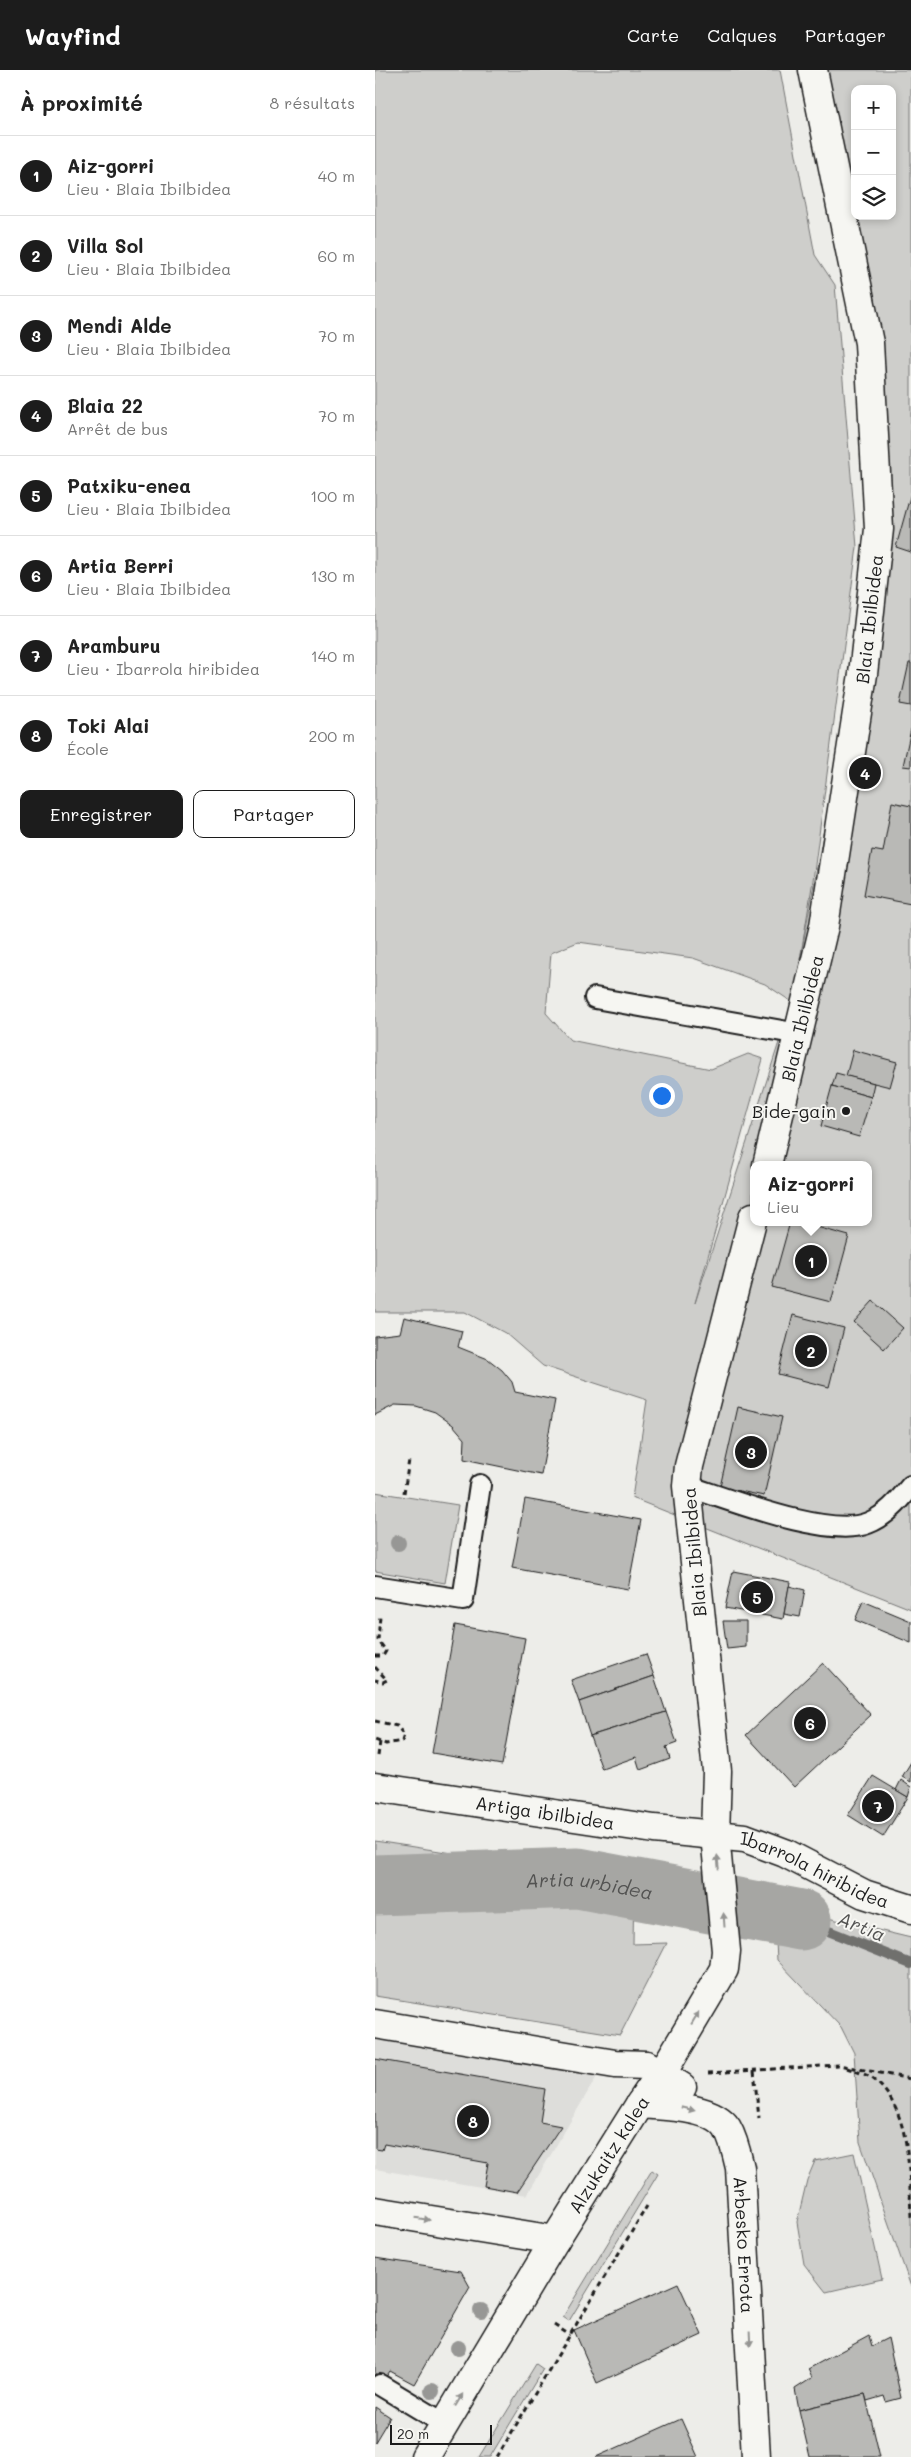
<!DOCTYPE html>
<html lang="fr">
<head>
<meta charset="utf-8">
<style>
  :root { --surface:#fff; --page:#f2f2f2; --text:#222; --muted:#767676; --line:#e0e0e0; --accent:#1c1c1c }
  body { margin:0; font-family:Mali,sans-serif; background:var(--page); color:var(--text) }
  .controls { position:absolute; right:15px; top:15px; display:grid; overflow:hidden; border-radius:10px; box-shadow:0 2px 8px #0003 }
  .controls button { width:45px; height:45px; display:grid; place-items:center; padding:0; border:0; border-bottom:1px solid var(--line); background:var(--surface); color:var(--text); font:25px sans-serif }
  .scale { position:absolute; left:15px; bottom:12px; width:102px; box-sizing:border-box; padding-left:5px; border:2px solid #1c1c1c; border-top:0; font-size:14px; line-height:18px; white-space:nowrap; color:#1c1c1c; -webkit-text-stroke:4px #f6f6f2; paint-order:stroke }
  .you { position:absolute; left:286px; top:1025px; width:18px; height:18px; margin:-12px; border:4px solid #fff; border-radius:50%; background:#1a73e8; box-shadow:0 0 0 8px #1a73e833 }
  .badge { display:grid; place-items:center; width:32px; height:32px; border-radius:50%; background:var(--accent); color:#fff; font-size:16px; font-weight:700 }
  .pin { position:absolute; translate:-50% -50%; border:2px solid #fff; box-shadow:0 1px 5px #0006 }
  .popup { position:absolute; left:375px; top:1091px; width:122px; height:65px; box-sizing:border-box; display:grid; place-content:center; border-radius:10px; background:var(--surface); filter:drop-shadow(0 1px 4px #0005); font-size:16px; white-space:nowrap; color:var(--muted) }
  .popup b { font-size:19px; color:var(--text) }
  .popup::after { content:''; position:absolute; left:50%; top:100%; margin-left:-10px; border:10px solid transparent; border-top-color:var(--surface) }
  .list { margin:0; padding:0; list-style:none }
  h2 { display:flex; justify-content:space-between; align-items:center; height:65px; margin:0; padding:0 20px; font-size:21px }
  h2 small { font-size:16px; font-weight:400; color:var(--muted) }
  .list li { display:grid; grid-template-columns:32px 1fr auto; gap:15px; align-items:center; box-sizing:border-box; height:80px; padding:0 20px; border-top:1px solid var(--line) }
  .list b { display:block; font-size:19px; white-space:nowrap }
  .list p { margin:0; font-size:16px; white-space:nowrap; color:var(--muted) }
  .list em { font-size:16px; font-style:normal; color:var(--muted) }
  .actions { display:flex; gap:10px; padding:15px 20px }
  .actions a { flex:1; padding:11px 0; border:1px solid var(--accent); border-radius:10px; text-align:center; font-size:18px; color:var(--accent) }
  .actions .main { background:var(--accent); color:#fff }
  .icon { flex:none; width:28px; height:28px; fill:none; stroke:currentColor; stroke-width:2; stroke-linecap:round; stroke-linejoin:round }
  .map { position:relative; flex:none; width:536px; height:2387px; overflow:hidden }
  header { display:flex; align-items:center; gap:30px; box-sizing:border-box; height:70px; padding:0 25px; background:var(--accent); color:#fff }
  header strong { font-size:24px }
  nav { display:flex; gap:28px; margin-inline-start:auto; font-size:18px }
  main { display:flex }
  aside { flex:1; background:var(--surface) }
  .map>svg:first-child { display:block }
  .built { fill:#ddddda }
  .green { fill:#cececb; stroke:#757574; fill-rule:evenodd }
  .lines { fill:none; stroke-linecap:round; stroke-linejoin:round }
  .stream { stroke:#6f6f6d; stroke-width:10 }
  .river { stroke:#a6a6a3; stroke-width:61 }
  .building { fill:#b9b9b6; stroke:#1c1c1c }
  .service-casing { stroke:#1c1c1c; stroke-width:24 }
  .pedestrian-casing { stroke:#1c1c1c; stroke-width:31 }
  .minor-casing { stroke:#1c1c1c; stroke-width:31 }
  .tertiary-casing { stroke:#1c1c1c; stroke-width:31 }
  .path { stroke:#1c1c1c; stroke-width:3; stroke-dasharray:5 4; stroke-linecap:butt }
  .service { stroke:#f6f6f2; stroke-width:20 }
  .pedestrian { stroke:#f6f6f2; stroke-width:28 }
  .minor { stroke:#f6f6f2; stroke-width:28 }
  .tertiary { stroke:#f6f6f2; stroke-width:28 }
  .tree { fill:#979795 }
  .oneway { fill:#949492 }
  .poi-dot { fill:#1c1c1c; stroke:#f6f6f2; stroke-width:2 }
  .labels { text-anchor:middle; dominant-baseline:central; stroke-width:4; stroke-linejoin:round; paint-order:stroke }
  .street-label { font-size:18px; fill:#1c1c1c; stroke:#f6f6f2 }
  .poi-label { font-size:18px; fill:#1c1c1c; stroke:#f6f6f2; text-anchor:end }
  .water-label { font-size:19px; font-style:italic; fill:#535352; stroke:#f6f6f2 }
</style>
</head>
<body>
<header>
<strong>Wayfind</strong>
<nav><a>Carte</a><a>Calques</a><a>Partager</a></nav>
</header>
<main>
<aside>
<h2>À proximité<small>8 résultats</small></h2>
<ul class="list">
<li><span class="badge">1</span><div><b>Aiz-gorri</b><p>Lieu · Blaia Ibilbidea</p></div><em>40 m</em></li>
<li><span class="badge">2</span><div><b>Villa Sol</b><p>Lieu · Blaia Ibilbidea</p></div><em>60 m</em></li>
<li><span class="badge">3</span><div><b>Mendi Alde</b><p>Lieu · Blaia Ibilbidea</p></div><em>70 m</em></li>
<li><span class="badge">4</span><div><b>Blaia 22</b><p>Arrêt de bus</p></div><em>70 m</em></li>
<li><span class="badge">5</span><div><b>Patxiku-enea</b><p>Lieu · Blaia Ibilbidea</p></div><em>100 m</em></li>
<li><span class="badge">6</span><div><b>Artia Berri</b><p>Lieu · Blaia Ibilbidea</p></div><em>130 m</em></li>
<li><span class="badge">7</span><div><b>Aramburu</b><p>Lieu · Ibarrola hiribidea</p></div><em>140 m</em></li>
<li><span class="badge">8</span><div><b>Toki Alai</b><p>École</p></div><em>200 m</em></li>
</ul>
<div class="actions"><a class="main">Enregistrer</a><a>Partager</a></div>
</aside>
<div class="map">
<svg width="536" height="2387" viewBox="0 0 536 2387">
  <rect width="100%" height="100%" fill="#edede9"/>
  <filter id="ink" filterUnits="userSpaceOnUse"><feTurbulence type="fractalNoise" baseFrequency=".02" numOctaves="2"/><feDisplacementMap in="SourceGraphic" scale="10" xChannelSelector="R" yChannelSelector="G"/><feConvolveMatrix kernelMatrix="1 2 1 2 8 2 1 2 1" color-interpolation-filters="sRGB"/></filter>
  <g filter="url(#ink)">
    <path class="built" d="M 0,1965 L 224,2003 L 152,2125 L 0,2099 Z"/>
    <g class="green">
      <path d="M 0,0 L 405,0 L 440,185 L 460,215 L 482,477 L 438,810 L 425,890 L 504,459 L 494,273 L 437,0 L 536,0 L 536,1539 L 257,1428 L 272,1330 L 168,1296 L 130,1263 L 90,1242 L 0,1242 ZM 480,19 L 517,19 L 517,146 L 480,146 ZM 203,872 L 318,888 L 390,914 L 417,932 L 320,1233 L 388,989 L 373,984 L 336,999 L 195,970 L 171,943 L 176,883 ZM 378,1095 L 494,1095 L 494,1152 L 378,1152 Z"/>
      <path d="M 0,1422 L 83,1435 L 70,1513 L 0,1501 Z"/>
      <path d="M 0,1771 L 259,1811 L 258,1874 L 292,1873 L 245,1965 L 0,1926 Z"/>
      <path d="M 399,1835 L 536,1868 L 536,2217 L 485,2072 L 479,1983 L 466,1957 L 402,1890 Z"/>
      <path d="M 479,2083 L 507,2209 L 451,2222 L 429,2194 L 422,2152 L 432,2110 L 440,2091 Z"/>
      <path d="M 277,2100 L 283,2104 L 194,2251 L 188,2247 Z"/>
      <path d="M 161,2294 L 168,2299 L 115,2387 L 104,2387 Z"/>
    </g>
    <g class="lines">
      <path class="stream" d="M 426,1850 L 536,1894"/>
      <path class="river" id="s1" d="M 0,1815 L 203,1808 L 426,1850"/>
    </g>
    <g class="building">
      <path d="M 536,423 L 536,482 L 521,477 Z"/>
      <path d="M 534,593 L 536,593 L 536,636 L 525,634 Z"/>
      <path d="M 536,659 L 536,697 L 528,696 Z"/>
      <path d="M 517,732 L 536,736 L 536,834 L 489,825 L 497,780 L 508,782 Z"/>
      <path d="M 478,980 L 522,992 L 515,1017 L 471,1006 Z"/>
      <path d="M 461,1003 L 499,1013 L 496,1027 L 457,1016 Z"/>
      <path d="M 457,1016 L 496,1027 L 484,1067 L 446,1056 Z"/>
      <path d="M 415,1152 L 424,1152 L 474,1166 L 456,1232 L 397,1217 Z"/>
      <path d="M 498,1231 L 528,1258 L 509,1279 L 479,1252 Z"/>
      <path d="M 418,1245 L 469,1258 L 454,1317 L 403,1304 Z"/>
      <path d="M 29,1247 L 87,1261 L 83,1277 L 113,1289 L 127,1300 L 137,1312 L 140,1322 L 180,1330 L 166,1405 L 89,1389 L 90,1369 L 78,1355 L 60,1342 L 41,1336 L 20,1335 L 0,1345 L 0,1266 L 25,1263 Z"/>
      <path d="M 363,1337 L 407,1347 L 389,1426 L 345,1417 Z"/>
      <path d="M 150,1429 L 266,1450 L 253,1519 L 137,1498 Z"/>
      <path d="M 358,1501 L 415,1512 L 408,1549 L 350,1538 Z"/>
      <path d="M 414,1516 L 430,1520 L 425,1547 L 409,1544 Z"/>
      <path d="M 488,1531 L 536,1551 L 536,1573 L 480,1550 Z"/>
      <path d="M 348,1551 L 371,1551 L 371,1577 L 352,1579 Z"/>
      <path d="M 80,1555 L 150,1568 L 127,1695 L 57,1683 Z"/>
      <path d="M 271,1584 L 279,1606 L 204,1632 L 196,1610 Z"/>
      <path d="M 448,1593 L 496,1645 L 419,1717 L 371,1665 Z"/>
      <path d="M 279,1606 L 291,1642 L 215,1666 L 204,1632 Z"/>
      <path d="M 291,1642 L 302,1673 L 291,1677 L 295,1689 L 265,1700 L 261,1687 L 227,1699 L 215,1666 Z"/>
      <path d="M 536,1692 L 536,1712 L 527,1707 Z"/>
      <path d="M 498,1706 L 533,1727 L 508,1767 L 473,1745 Z"/>
      <path d="M 526,1710 L 536,1717 L 533,1727 L 521,1720 Z"/>
      <path d="M 0,1989 L 170,2019 L 165,2052 L 186,2056 L 142,2122 L 109,2116 L 113,2093 L 9,2074 L 7,2080 L 0,2079 Z"/>
      <path d="M 0,2188 L 86,2201 L 95,2217 L 39,2314 L 15,2301 L 0,2323 Z"/>
      <path d="M 303,2213 L 327,2265 L 222,2313 L 199,2260 Z"/>
      <path d="M 494,2266 L 497,2276 L 513,2268 L 526,2328 L 511,2332 L 509,2326 L 492,2331 L 490,2324 L 424,2340 L 420,2319 L 437,2308 L 433,2299 Z"/>
      <path d="M 490,2324 L 505,2387 L 435,2387 L 424,2340 Z"/>
      <path d="M 0,2337 L 15,2347 L 0,2372 Z"/>
      <path d="M 306,2349 L 323,2387 L 221,2387 Z"/>
    </g>
    <g class="lines">
      <g class="service-casing">
        <g id="service">
          <path d="M 220,928 L 424,964"/>
          <path d="M 312,1416 C 353,1429 454,1469 493,1453 C 511,1446 524,1431 536,1416"/>
          <path d="M 0,1516 L 88,1530 L 105,1415"/>
          <path d="M 5,2315 L 70,2354"/>
        </g>
      </g>
      <g class="pedestrian-casing">
        <path id="pedestrian" d="M 0,1954 L 240,1994 L 272,1995 L 307,2017"/>
      </g>
      <g class="minor-casing">
        <path id="minor" d="M 0,2141 L 180,2170"/>
      </g>
      <g class="tertiary-casing">
        <g id="tertiary">
          <path id="s2" d="M 392,1095 L 449,856 L 488,604 L 504,459 L 494,273 L 438,0"/>
          <path id="s3" d="M 0,1717 L 279,1759 L 370,1768 L 410,1783 L 489,1824 L 536,1839"/>
          <path id="s4" d="M 265,2034 C 289,2036 338,2036 352,2058 C 359,2070 362,2085 365,2098 L 381,2387"/>
          <path id="s5" d="M 50,2387 L 180,2170 L 265,2034 L 295,1990 L 349,1899 L 351,1881 L 340,1765 L 342,1701 L 312,1416 L 314,1396 L 378,1147"/>
        </g>
      </g>
      <g class="path">
        <path d="M 29,1423 L 34,1390"/>
        <path d="M 0,1586 L 8,1586 L 11,1581 L 3,1570 L 5,1546"/>
        <path d="M 0,1597 L 12,1610 L 8,1612 L 0,1610"/>
        <path d="M 0,1629 L 0,1630"/>
        <path d="M 0,1651 L 22,1656 L 29,1665 L 27,1671 L 11,1674 L 0,1670"/>
        <path d="M 3,1686 L 5,1672"/>
        <path d="M 472,1998 C 480,2001 490,2004 497,2008 C 536,2038 534,2099 536,2147"/>
        <path d="M 379,2001 L 384,2048"/>
        <path d="M 333,2003 L 464,1995 L 536,2009"/>
        <path d="M 179,2255 L 195,2265"/>
        <path d="M 122,2387 L 272,2136"/>
      </g>
      <use href="#service" class="service"/>
      <use href="#pedestrian" class="pedestrian"/>
      <use href="#minor" class="minor"/>
      <use href="#tertiary" class="tertiary"/>
    </g>
    <g class="tree">
      <circle cx="23" cy="1473" r="8"/>
      <circle cx="106" cy="2241" r="8"/>
      <circle cx="83" cy="2278" r="8"/>
      <circle cx="57" cy="2321" r="8"/>
    </g>
    <defs><path id="oneway-solid" d="M-6-.8H1V-3.2L6.5 0L1 3.2V.8H-6Z" transform="scale(1.25)"/></defs>
    <g class="oneway">
      <use href="#oneway-solid" transform="translate(343 1792) rotate(-96)"/>
      <use href="#oneway-solid" transform="translate(349 1850) rotate(-94)"/>
      <use href="#oneway-solid" transform="translate(320 1948) rotate(-59)"/>
      <use href="#oneway-solid" transform="translate(313 2039) rotate(14)"/>
      <use href="#oneway-solid" transform="translate(48 2149) rotate(9)"/>
      <use href="#oneway-solid" transform="translate(375 2269) rotate(87)"/>
      <use href="#oneway-solid" transform="translate(84 2330) rotate(-59)"/>
    </g>
  </g>
  <circle class="poi-dot" cx="471" cy="1041" r="5"/>
  <g class="labels">
    <g class="street-label">
      <text stroke="none"><textPath href="#s2" startOffset="556">Blaia Ibilbidea</textPath></text>
      <text stroke="none"><textPath href="#s2" startOffset="151">Blaia Ibilbidea</textPath></text>
      <text transform="translate(319 1482) rotate(-95)">Blaia Ibilbidea</text>
      <text stroke="none"><textPath href="#s3" startOffset="172">Artiga ibilbidea</textPath></text>
      <text stroke="none"><textPath href="#s3" startOffset="450">Ibarrola hiribidea</textPath></text>
      <text stroke="none"><textPath href="#s5" startOffset="354">Alzukaitz kalea</textPath></text>
      <text stroke="none"><textPath href="#s4" startOffset="212">Arbesko Errota</textPath></text>
    </g>
    <g class="poi-label">
      <text x="461" y="1041">Bide-gain</text>
    </g>
    <g class="water-label">
      <text stroke="none"><textPath href="#s1" startOffset="215">Artia urbidea</textPath></text>
      <text transform="translate(487 1856) rotate(22)">Artia</text>
    </g>
  </g>
</svg>
<div class="controls">
<button>+</button>
<button>−</button>
<button><svg class="icon" aria-label="layers" viewBox="0 0 24 24"><path d="M12 4l9 5-9 5-9-5zM3 14l9 5 9-5"/></svg></button>
</div>
<div class="scale">20 m</div>
<div class="you"></div>
<div class="pin badge" style="left:436px;top:1191px">1</div>
<div class="popup"><b>Aiz-gorri</b>Lieu</div>
<div class="pin badge" style="left:436px;top:1281px">2</div>
<div class="pin badge" style="left:376px;top:1382px">3</div>
<div class="pin badge" style="left:490px;top:703px">4</div>
<div class="pin badge" style="left:382px;top:1527px">5</div>
<div class="pin badge" style="left:435px;top:1653px">6</div>
<div class="pin badge" style="left:503px;top:1736px">7</div>
<div class="pin badge" style="left:98px;top:2051px">8</div>
</div>
</main>
</body>
</html>
